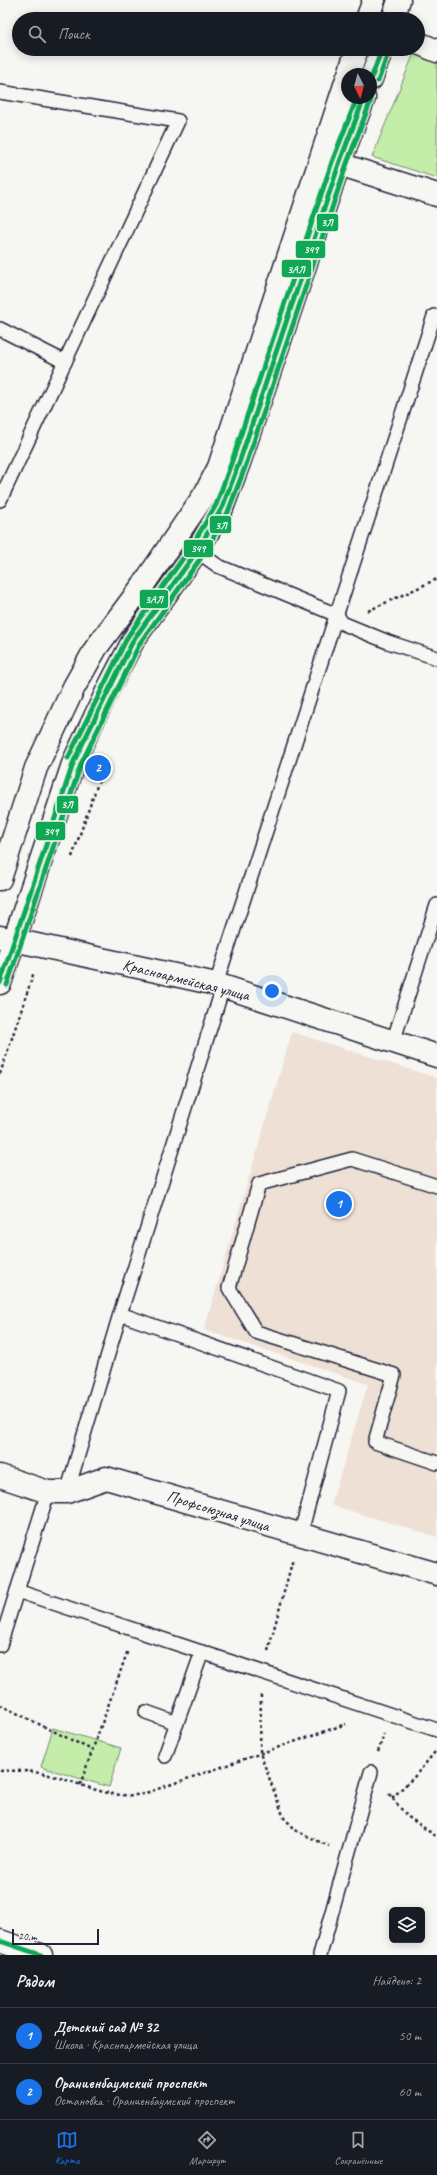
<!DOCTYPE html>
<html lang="ru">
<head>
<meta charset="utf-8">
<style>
  :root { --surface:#171b24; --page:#242831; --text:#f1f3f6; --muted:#9ea1a6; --line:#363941; --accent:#1a73e8 }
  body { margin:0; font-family:Caveat,sans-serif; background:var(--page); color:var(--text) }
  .controls { position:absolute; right:12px; bottom:12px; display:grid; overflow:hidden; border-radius:6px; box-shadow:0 2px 10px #0003 }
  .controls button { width:36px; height:36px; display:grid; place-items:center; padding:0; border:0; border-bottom:1px solid var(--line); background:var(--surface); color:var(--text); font:20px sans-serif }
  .compass { position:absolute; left:341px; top:68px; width:36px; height:36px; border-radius:50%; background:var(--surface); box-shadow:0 2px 10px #0003; rotate:174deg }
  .scale { position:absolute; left:12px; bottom:10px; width:87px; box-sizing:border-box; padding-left:4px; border:2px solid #22223b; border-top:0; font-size:11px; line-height:14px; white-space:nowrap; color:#22223b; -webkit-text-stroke:3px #f6f6f2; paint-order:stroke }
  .you { position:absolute; left:272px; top:991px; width:14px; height:14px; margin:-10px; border:3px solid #fff; border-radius:50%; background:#1a73e8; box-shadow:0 0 0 6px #1a73e833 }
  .badge { display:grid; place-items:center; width:26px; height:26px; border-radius:50%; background:var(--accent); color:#fff; font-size:13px; font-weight:700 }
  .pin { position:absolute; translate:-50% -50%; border:2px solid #fff; box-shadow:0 1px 4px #0006 }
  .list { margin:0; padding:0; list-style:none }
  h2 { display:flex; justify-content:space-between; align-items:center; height:52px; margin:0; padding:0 16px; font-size:17px }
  h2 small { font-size:13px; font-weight:400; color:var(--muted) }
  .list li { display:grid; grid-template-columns:26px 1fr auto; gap:12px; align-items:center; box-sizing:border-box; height:56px; padding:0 16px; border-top:1px solid var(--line) }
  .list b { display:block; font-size:15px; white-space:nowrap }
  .list p { margin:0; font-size:13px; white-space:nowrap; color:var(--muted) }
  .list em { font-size:13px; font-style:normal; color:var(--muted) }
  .icon { flex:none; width:22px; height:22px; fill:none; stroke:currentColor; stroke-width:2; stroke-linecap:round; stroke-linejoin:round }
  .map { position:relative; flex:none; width:437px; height:1955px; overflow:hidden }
  .search { position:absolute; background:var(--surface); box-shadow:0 2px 10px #0003; left:12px; right:12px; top:12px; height:44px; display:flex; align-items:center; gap:10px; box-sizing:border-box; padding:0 14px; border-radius:22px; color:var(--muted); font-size:15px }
  .sheet { height:164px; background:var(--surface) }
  nav { display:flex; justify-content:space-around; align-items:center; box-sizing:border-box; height:56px; border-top:1px solid var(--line); background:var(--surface); font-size:11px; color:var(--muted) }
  nav a { display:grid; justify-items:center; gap:2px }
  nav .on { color:var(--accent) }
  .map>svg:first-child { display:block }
  .built { fill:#efe0d6 }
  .green { fill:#c4eda9; stroke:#738872 }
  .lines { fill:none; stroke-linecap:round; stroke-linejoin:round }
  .service-casing { stroke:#22223b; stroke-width:16 }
  .minor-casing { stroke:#22223b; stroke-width:25 }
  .secondary-casing { stroke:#22223b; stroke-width:25 }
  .path { stroke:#22223b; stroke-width:2.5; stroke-dasharray:3 3; stroke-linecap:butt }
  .service { stroke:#f6f6f2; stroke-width:13 }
  .minor { stroke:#f6f6f2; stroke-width:22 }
  .secondary { stroke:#f6f6f2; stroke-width:22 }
  .bus-1-casing { stroke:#f6f6f2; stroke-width:8 }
  .bus-2-casing { stroke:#f6f6f2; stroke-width:8 }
  .bus-3-casing { stroke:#f6f6f2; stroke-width:8 }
  .bus-1 { stroke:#10a855; stroke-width:5 }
  .bus-2 { stroke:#10a855; stroke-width:5 }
  .bus-3 { stroke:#10a855; stroke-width:5 }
  .labels { text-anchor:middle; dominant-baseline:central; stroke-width:3.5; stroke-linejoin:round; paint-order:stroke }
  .street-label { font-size:16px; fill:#22223b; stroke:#f6f6f2 }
  .line-badge { stroke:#f6f6f2; stroke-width:1.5 }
  .badge-label { font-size:11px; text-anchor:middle; font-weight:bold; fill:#fff }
</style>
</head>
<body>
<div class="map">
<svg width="437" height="1955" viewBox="0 0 437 1955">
  <rect width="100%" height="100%" fill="#f6f6f2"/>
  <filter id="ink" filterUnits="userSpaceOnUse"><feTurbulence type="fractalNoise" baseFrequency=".025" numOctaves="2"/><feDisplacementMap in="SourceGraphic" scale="8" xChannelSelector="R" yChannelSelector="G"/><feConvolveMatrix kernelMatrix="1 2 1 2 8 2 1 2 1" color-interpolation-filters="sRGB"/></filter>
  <g filter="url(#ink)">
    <path class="built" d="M 292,1032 L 437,1078 L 437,1537 L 331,1505 L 368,1384 L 204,1330 Z"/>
    <g class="green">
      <path d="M 414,53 L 437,63 L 437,178 L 372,157 Z"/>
      <path d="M 53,1728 L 121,1748 L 109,1787 L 41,1767 Z"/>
    </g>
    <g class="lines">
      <g class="service-casing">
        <g id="service">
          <path d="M 0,92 L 178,121 L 0,500"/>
          <path d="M 0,329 L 65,362"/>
          <path d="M 197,551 L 218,566 L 337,615 L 342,623 L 388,642 L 437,658"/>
          <path d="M 216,984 L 434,316 L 437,317"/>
          <path d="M 393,1042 L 437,905"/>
          <path d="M 437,1186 L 352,1159 L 259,1184 L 229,1288 L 256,1332 L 394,1375 L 375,1442 L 437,1463"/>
          <path d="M 120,1314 L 339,1391 L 300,1536"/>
          <path d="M 67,1492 L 120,1314 L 223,987"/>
          <path d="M 17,1591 L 437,1730"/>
          <path d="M 0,1645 L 48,1492"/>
          <path d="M 146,1712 L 177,1723"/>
          <path d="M 165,1756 L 202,1652"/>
          <path d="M 320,1955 L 371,1772"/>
        </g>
      </g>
      <g class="minor-casing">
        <g id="minor">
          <path d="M 418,43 L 437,51"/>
          <path d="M 339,164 L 437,195"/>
          <path d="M 0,937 L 216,984 L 437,1056"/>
          <path d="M 0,1476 L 48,1492 L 67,1492 L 106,1478 L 437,1574"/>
        </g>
      </g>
      <g class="secondary-casing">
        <g id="secondary">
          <path d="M 367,19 L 374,0"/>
          <path d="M 393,19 L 399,0"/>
          <path d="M 349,74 L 357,49"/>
          <path d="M 371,79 L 382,49"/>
          <path d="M 0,879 L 36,768 L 74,687 L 96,648 L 143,585 L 205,494 L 219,467 L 347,79"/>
          <path d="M 0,983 L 74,761 L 110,685 L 134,639 L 197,551 L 222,508 L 240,460 L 339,164 L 364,98"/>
          <path d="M 0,1941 L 41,1955"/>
        </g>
      </g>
      <g class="path">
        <path d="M 368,611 L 437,579"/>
        <path d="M 72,857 L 106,760"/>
        <path d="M 0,1074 L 34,972"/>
        <path d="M 268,1651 L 293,1559"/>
        <path d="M 261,1695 L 260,1753 L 284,1818 L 298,1832 L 329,1846"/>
        <path d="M 0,1705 L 92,1750"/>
        <path d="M 378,1752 L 384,1734"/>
        <path d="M 0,1771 C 17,1770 33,1771 49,1775 C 83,1783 108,1800 143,1794 L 346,1724"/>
        <path d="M 80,1785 L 128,1650"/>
        <path d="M 389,1794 L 407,1816 L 437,1837"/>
        <path d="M 392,1798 L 415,1776 L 435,1752"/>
      </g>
      <use href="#service" class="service"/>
      <use href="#minor" class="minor"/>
      <use href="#secondary" class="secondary"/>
      <g class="bus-1-casing">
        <g id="bus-1">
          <path d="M 371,79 L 382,49"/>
          <path d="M 0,983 L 74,761 L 134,639 L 197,551 L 222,508 L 240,460 L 339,164 L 364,98"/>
          <path d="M 0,1941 L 41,1955"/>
        </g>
      </g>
      <g class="bus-2-casing">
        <g id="bus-2">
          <path d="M 378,81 L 389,51"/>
          <path d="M 7,985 L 81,764 L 140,643 L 203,555 L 228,512 L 247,462 L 346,166 L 371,100"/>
        </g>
      </g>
      <g class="bus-3-casing">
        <path id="bus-3" d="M 68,758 L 128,636 L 191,547 L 216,505 L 233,458 L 332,162 L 357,98"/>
      </g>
      <use href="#bus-1" class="bus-1"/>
      <use href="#bus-2" class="bus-2"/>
      <use href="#bus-3" class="bus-3"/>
    </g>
  </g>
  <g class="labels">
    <g class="street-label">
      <text transform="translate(186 980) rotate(14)">Красноармейская улица</text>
      <text transform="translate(218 1511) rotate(17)">Профсоюзная улица</text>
    </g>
  </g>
  <g class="line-badge">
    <rect x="316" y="213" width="23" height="19" rx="4" fill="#10a855"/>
    <rect x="295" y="240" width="31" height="19" rx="4" fill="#10a855"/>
    <rect x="281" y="259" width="31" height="19" rx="4" fill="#10a855"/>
    <rect x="209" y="515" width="23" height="19" rx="4" fill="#10a855"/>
    <rect x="183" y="539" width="31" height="19" rx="4" fill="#10a855"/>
    <rect x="139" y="589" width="30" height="20" rx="4" fill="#10a855"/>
    <rect x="56" y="795" width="23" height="19" rx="4" fill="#10a855"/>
    <rect x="35" y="821" width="31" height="20" rx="4" fill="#10a855"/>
  </g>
  <g class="badge-label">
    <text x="327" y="226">3Л</text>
    <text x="311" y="253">349</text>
    <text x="296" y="273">3АЛ</text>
    <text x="221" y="529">3Л</text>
    <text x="198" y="552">349</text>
    <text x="154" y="603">3АЛ</text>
    <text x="67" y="808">3Л</text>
    <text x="51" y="835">349</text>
  </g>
</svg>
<div class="controls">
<button><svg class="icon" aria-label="layers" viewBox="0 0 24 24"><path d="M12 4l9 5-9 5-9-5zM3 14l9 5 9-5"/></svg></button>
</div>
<svg class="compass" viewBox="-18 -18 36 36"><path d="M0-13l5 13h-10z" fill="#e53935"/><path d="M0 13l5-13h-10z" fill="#9ea1a6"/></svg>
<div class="scale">20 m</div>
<div class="you"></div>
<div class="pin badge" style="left:339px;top:1204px">1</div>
<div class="pin badge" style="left:98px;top:768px">2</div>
<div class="search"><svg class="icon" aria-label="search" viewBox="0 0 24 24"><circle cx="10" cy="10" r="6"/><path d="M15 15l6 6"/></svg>Поиск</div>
</div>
<section class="sheet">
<h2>Рядом<small>Найдено: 2</small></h2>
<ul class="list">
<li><span class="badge">1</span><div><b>Детский сад № 32</b><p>Школа · Красноармейская улица</p></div><em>50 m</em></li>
<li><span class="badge">2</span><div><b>Ораниенбаумский проспект</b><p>Остановка · Ораниенбаумский проспект</p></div><em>60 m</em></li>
</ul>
</section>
<nav>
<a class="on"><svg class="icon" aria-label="map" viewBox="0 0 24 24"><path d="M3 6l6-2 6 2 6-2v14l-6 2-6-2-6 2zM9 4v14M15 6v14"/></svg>Карта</a>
<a><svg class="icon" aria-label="directions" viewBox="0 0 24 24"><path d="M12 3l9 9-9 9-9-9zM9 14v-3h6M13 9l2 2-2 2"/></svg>Маршрут</a>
<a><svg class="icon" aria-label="saved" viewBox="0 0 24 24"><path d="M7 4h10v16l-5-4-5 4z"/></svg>Сохранённые</a>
</nav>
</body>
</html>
